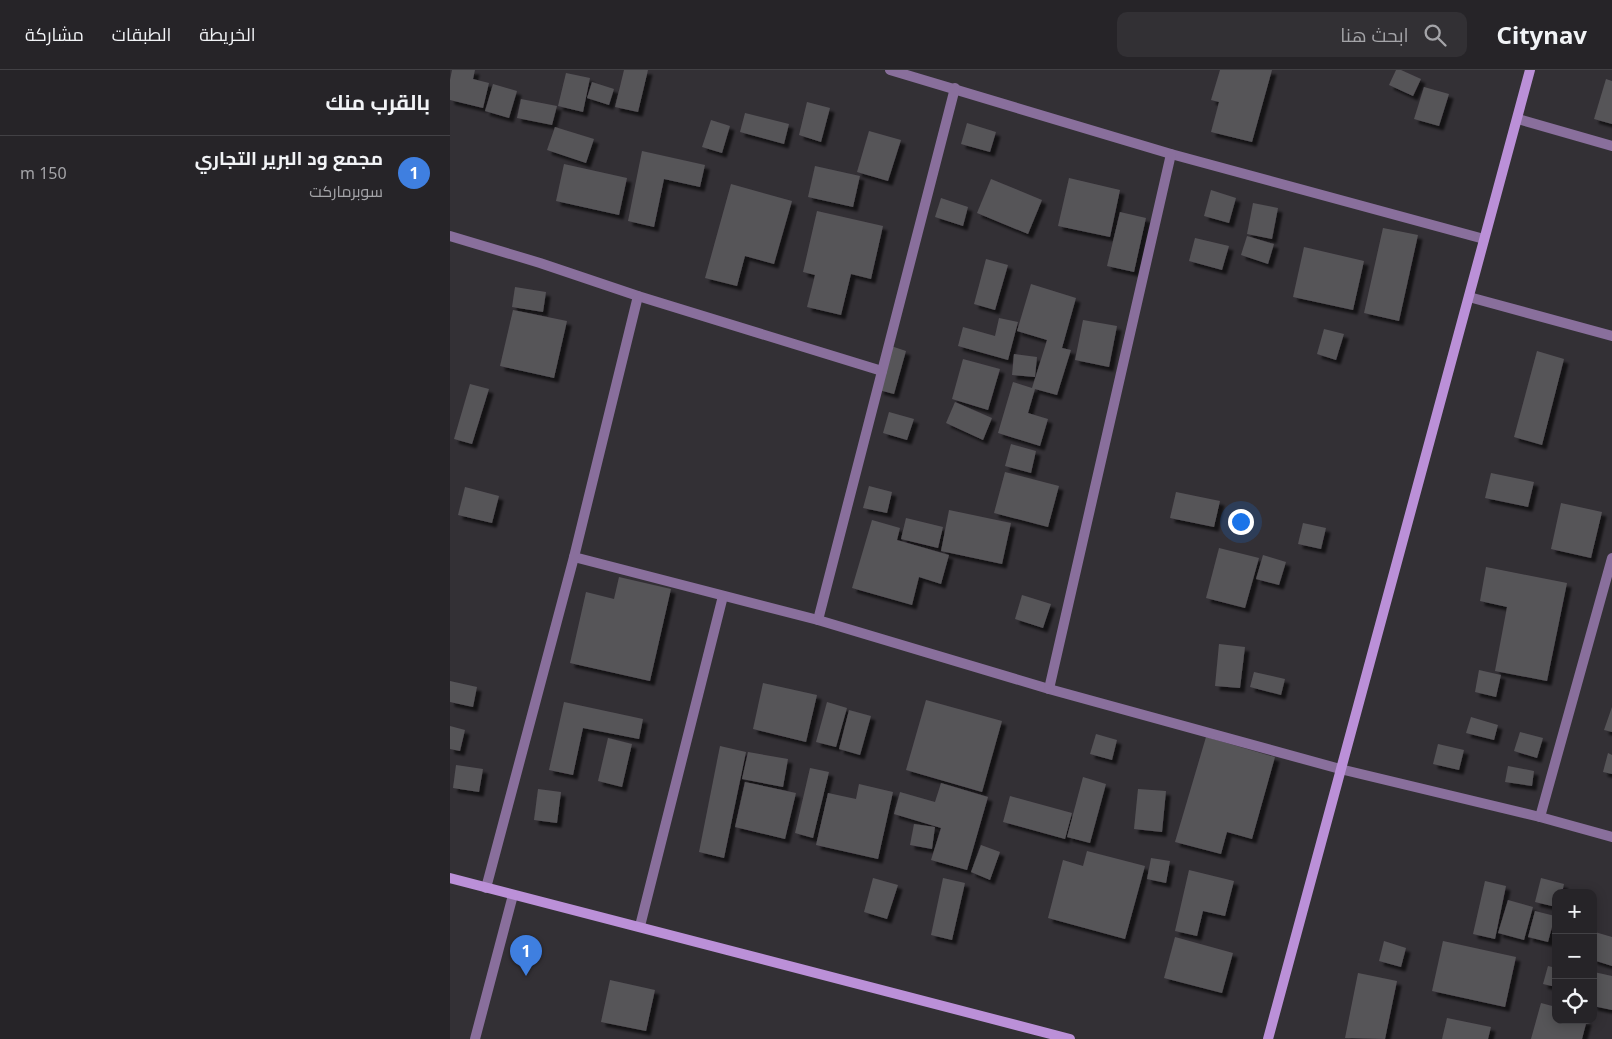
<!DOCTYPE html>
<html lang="ar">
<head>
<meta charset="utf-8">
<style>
  :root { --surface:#262428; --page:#323034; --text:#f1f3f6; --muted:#a4a4a8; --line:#424145; --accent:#0b8043 }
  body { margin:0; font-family:"Noto Sans",Cairo,sans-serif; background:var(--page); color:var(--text); direction:rtl }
  .controls { position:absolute; right:15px; bottom:15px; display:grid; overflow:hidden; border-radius:10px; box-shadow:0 2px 12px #0003 }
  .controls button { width:45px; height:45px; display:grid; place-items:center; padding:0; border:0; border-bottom:1px solid var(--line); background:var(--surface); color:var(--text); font:25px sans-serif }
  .you { position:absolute; left:790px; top:451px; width:18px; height:18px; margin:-12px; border:4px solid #fff; border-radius:50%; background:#1a73e8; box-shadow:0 0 0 8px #1a73e833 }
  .badge { display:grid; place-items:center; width:32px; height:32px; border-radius:50%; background:var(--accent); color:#fff; font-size:16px; font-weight:700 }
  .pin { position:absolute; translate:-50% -41px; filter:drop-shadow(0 1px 2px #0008) }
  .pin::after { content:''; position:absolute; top:26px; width:18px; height:15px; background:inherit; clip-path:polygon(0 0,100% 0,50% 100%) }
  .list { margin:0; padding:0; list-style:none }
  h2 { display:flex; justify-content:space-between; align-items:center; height:65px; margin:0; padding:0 20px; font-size:21px }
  h2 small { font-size:16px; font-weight:400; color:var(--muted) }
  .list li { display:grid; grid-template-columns:32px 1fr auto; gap:15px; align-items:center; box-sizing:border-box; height:75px; padding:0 20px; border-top:1px solid var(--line) }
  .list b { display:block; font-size:19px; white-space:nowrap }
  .list p { margin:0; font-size:16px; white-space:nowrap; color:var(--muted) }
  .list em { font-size:16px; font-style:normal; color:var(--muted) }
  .icon { flex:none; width:28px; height:28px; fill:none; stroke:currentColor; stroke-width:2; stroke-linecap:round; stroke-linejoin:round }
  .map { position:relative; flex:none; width:1162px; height:969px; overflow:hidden; direction:ltr }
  header { display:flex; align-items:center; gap:30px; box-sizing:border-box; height:70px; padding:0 25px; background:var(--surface); border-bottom:1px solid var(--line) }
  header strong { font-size:24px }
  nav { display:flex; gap:28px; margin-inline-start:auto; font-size:18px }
  .search { width:350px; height:45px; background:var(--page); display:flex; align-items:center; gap:12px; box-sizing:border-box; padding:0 18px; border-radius:10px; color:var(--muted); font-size:19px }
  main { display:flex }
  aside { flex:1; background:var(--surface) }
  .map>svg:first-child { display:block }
  .building { fill:#575459; filter:url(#shadow) }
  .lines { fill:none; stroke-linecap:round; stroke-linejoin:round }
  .street { stroke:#896f9c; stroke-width:10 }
  .secondary { stroke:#bb90d8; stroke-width:10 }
</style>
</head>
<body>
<header>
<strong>Citynav</strong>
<div class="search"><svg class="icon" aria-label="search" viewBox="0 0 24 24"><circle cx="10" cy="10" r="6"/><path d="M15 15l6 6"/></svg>ابحث هنا</div>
<nav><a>الخريطة</a><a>الطبقات</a><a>مشاركة</a></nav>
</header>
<main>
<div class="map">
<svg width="1162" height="969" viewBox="0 0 1162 969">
  <defs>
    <filter id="shadow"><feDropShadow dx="4.5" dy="4.5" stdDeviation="1" flood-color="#0009"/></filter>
  </defs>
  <rect width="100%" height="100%" fill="#333035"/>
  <g class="building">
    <path d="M 2,0 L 25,0 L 23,9 L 39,13 L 33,38 L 0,30 L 0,10 Z"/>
    <path d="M 174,0 L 198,0 L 188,42 L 165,37 Z"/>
    <path d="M 770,0 L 822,0 L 802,72 L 761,62 L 769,32 L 761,30 Z"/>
    <path d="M 946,0 L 951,0 L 971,9 L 963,26 L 939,15 Z"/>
    <path d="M 116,3 L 140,8 L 133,42 L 108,36 Z"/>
    <path d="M 1156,9 L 1162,11 L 1162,54 L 1144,49 Z"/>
    <path d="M 142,12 L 164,19 L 159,35 L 137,28 Z"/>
    <path d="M 43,14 L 67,21 L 59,48 L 35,41 Z"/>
    <path d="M 974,17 L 999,24 L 989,56 L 964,49 Z"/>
    <path d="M 71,29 L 107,36 L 102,55 L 67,48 Z"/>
    <path d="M 357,32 L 380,38 L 371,72 L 349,65 Z"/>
    <path d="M 295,43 L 339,54 L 334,74 L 290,62 Z"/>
    <path d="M 261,50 L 280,56 L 272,83 L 252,77 Z"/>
    <path d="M 517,53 L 546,62 L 540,82 L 511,74 Z"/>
    <path d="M 105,57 L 144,69 L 136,93 L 97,80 Z"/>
    <path d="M 419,61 L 451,70 L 438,111 L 407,102 Z"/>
    <path d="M 192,81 L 255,95 L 250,117 L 214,109 L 204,157 L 178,151 Z"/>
    <path d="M 114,94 L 177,108 L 169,145 L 106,131 Z"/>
    <path d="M 365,96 L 410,106 L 403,137 L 358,127 Z"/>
    <path d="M 619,108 L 670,120 L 660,167 L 608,156 Z"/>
    <path d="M 541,109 L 592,130 L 578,164 L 527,143 Z"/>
    <path d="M 281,114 L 342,131 L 324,194 L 295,186 L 287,216 L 255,208 Z"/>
    <path d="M 761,120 L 786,128 L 779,153 L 754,146 Z"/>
    <path d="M 491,128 L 518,137 L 513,156 L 485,147 Z"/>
    <path d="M 803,133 L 828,138 L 822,169 L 797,164 Z"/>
    <path d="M 367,141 L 433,156 L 421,209 L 401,204 L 391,245 L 357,237 L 365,205 L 353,202 Z"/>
    <path d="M 670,142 L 696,148 L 684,202 L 657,196 Z"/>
    <path d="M 933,158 L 968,165 L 949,251 L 914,243 Z"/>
    <path d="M 797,166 L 824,174 L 818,194 L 791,185 Z"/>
    <path d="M 745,168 L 779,176 L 772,200 L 739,191 Z"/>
    <path d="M 854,177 L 914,191 L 903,240 L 843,227 Z"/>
    <path d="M 536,189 L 558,195 L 545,240 L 524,234 Z"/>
    <path d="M 581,214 L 626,228 L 612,278 L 621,280 L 607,325 L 585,319 L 578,343 L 598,349 L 590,376 L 548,363 L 563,312 L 582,318 L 597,270 L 567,261 Z"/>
    <path d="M 65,217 L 96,222 L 93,242 L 62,237 Z"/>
    <path d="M 63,240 L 117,251 L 104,308 L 50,296 Z"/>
    <path d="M 549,248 L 568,252 L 558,290 L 508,276 L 513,257 L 545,266 Z"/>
    <path d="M 633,250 L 667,256 L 659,297 L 625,290 Z"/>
    <path d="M 874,259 L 894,264 L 886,290 L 867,284 Z"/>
    <path d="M 441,276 L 456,281 L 444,324 L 429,320 Z"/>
    <path d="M 1087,281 L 1114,289 L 1092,375 L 1064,367 Z"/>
    <path d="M 564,284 L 587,287 L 585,307 L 562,305 Z"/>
    <path d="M 513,289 L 550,299 L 538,340 L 502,329 Z"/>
    <path d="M 20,314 L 39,319 L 22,374 L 4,369 Z"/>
    <path d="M 505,332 L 542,348 L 533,370 L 496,353 Z"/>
    <path d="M 439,342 L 464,349 L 457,370 L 433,363 Z"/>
    <path d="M 561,374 L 586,381 L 581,403 L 555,396 Z"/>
    <path d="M 555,402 L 609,416 L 598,457 L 544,443 Z"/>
    <path d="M 1041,403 L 1084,412 L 1078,437 L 1035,428 Z"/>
    <path d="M 419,416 L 442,422 L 437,443 L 413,438 Z"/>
    <path d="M 15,417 L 49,426 L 42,453 L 8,445 Z"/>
    <path d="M 726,422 L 770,431 L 764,457 L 720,448 Z"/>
    <path d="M 1111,433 L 1152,442 L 1141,488 L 1101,479 Z"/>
    <path d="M 499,440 L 561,453 L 552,494 L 491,481 Z"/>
    <path d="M 456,448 L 493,457 L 488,478 L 451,469 Z"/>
    <path d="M 422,450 L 450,458 L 447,470 L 499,485 L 491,514 L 469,507 L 462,535 L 402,518 Z"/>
    <path d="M 853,453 L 876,458 L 871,479 L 848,474 Z"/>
    <path d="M 769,478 L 809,488 L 795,538 L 756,528 Z"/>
    <path d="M 813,485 L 836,492 L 829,515 L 806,509 Z"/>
    <path d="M 1036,497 L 1117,513 L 1097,611 L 1045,601 L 1057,537 L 1030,531 Z"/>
    <path d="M 169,507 L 221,519 L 200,611 L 120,593 L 136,522 L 164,529 Z"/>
    <path d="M 572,525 L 601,534 L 593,558 L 565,549 Z"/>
    <path d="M 769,574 L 795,577 L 790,618 L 765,616 Z"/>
    <path d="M 1029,600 L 1051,605 L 1046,627 L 1025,622 Z"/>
    <path d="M 804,602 L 835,609 L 831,625 L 800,617 Z"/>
    <path d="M 0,611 L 27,617 L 23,637 L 0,632 Z"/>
    <path d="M 313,613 L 367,625 L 356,672 L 303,659 Z"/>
    <path d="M 476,630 L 552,651 L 532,722 L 456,700 Z"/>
    <path d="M 114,632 L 193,649 L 189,669 L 133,658 L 123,705 L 99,700 Z"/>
    <path d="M 377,632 L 397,638 L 386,677 L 366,672 Z"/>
    <path d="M 1162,637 L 1162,662 L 1154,660 Z"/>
    <path d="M 399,640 L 421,646 L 410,685 L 389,679 Z"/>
    <path d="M 1021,647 L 1048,655 L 1044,670 L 1016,663 Z"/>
    <path d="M 0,656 L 15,660 L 10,681 L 0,679 Z"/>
    <path d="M 1070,662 L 1093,668 L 1087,688 L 1064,681 Z"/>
    <path d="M 646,664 L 667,670 L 662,690 L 640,684 Z"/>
    <path d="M 756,667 L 825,687 L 802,769 L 777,762 L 771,784 L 725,772 Z"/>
    <path d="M 158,668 L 182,674 L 172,717 L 148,711 Z"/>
    <path d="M 988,674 L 1014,680 L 1009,700 L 983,694 Z"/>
    <path d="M 270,676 L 296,682 L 274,788 L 249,782 Z"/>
    <path d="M 298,682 L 338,689 L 333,717 L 292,709 Z"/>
    <path d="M 1158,683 L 1162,685 L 1162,704 L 1153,702 Z"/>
    <path d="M 6,695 L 33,699 L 29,722 L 3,718 Z"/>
    <path d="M 1058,696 L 1084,701 L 1082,716 L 1055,712 Z"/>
    <path d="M 360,698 L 379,702 L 363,768 L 345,763 Z"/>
    <path d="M 633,707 L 656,714 L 640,773 L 617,767 Z"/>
    <path d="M 295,712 L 346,723 L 335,769 L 285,757 Z"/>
    <path d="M 491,713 L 538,727 L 517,800 L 481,790 L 491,758 L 444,744 L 450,722 L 485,732 Z"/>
    <path d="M 409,714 L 443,722 L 428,789 L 366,775 L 378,723 L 406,729 Z"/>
    <path d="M 88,719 L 111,722 L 107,753 L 84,750 Z"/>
    <path d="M 688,719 L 716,721 L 712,762 L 684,759 Z"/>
    <path d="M 560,726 L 622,743 L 615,769 L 553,752 Z"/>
    <path d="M 464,754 L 485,757 L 482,779 L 460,775 Z"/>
    <path d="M 531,775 L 550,782 L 540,810 L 521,802 Z"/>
    <path d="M 637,781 L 695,796 L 675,869 L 598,848 L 613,790 L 633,796 Z"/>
    <path d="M 701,788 L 720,791 L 716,813 L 697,809 Z"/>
    <path d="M 739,800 L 784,811 L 775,846 L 753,841 L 747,866 L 725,861 Z"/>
    <path d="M 423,808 L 448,815 L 437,849 L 414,842 Z"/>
    <path d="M 493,808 L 515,813 L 502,870 L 481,865 Z"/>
    <path d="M 1091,808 L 1114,814 L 1112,823 L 1106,823 L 1106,837 L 1085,832 Z"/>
    <path d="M 1035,811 L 1056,816 L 1045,869 L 1023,864 Z"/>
    <path d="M 1058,830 L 1083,837 L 1074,870 L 1048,863 Z"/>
    <path d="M 1085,841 L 1105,846 L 1098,872 L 1078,867 Z"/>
    <path d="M 1145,862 L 1162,867 L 1162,896 L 1143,890 L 1143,868 Z"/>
    <path d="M 725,867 L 783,883 L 772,923 L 714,908 Z"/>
    <path d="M 934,871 L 956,878 L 951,897 L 929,891 Z"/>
    <path d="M 993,871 L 1066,887 L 1055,937 L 982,921 Z"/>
    <path d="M 1098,896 L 1106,898 L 1106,917 L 1093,914 Z"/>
    <path d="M 1144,902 L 1162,906 L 1162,940 L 1143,936 Z"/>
    <path d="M 908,903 L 947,911 L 935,969 L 895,968 Z"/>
    <path d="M 160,910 L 205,920 L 196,961 L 151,952 Z"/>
    <path d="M 1091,933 L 1106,937 L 1106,950 L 1137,950 L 1132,969 L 1081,969 Z"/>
    <path d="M 997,948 L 1041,957 L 1038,969 L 992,969 Z"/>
  </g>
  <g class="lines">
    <g class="street">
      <path d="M 440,0 L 721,84 L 1034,169"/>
      <path d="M 1068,49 L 1162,76"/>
      <path d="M 0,166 L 90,193 L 188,226 L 432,301"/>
      <path d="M 1019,227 L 1162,266"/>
      <path d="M 124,487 L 368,550 L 599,619 L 890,699 L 1090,747 L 1162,767"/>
      <path d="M 368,550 L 505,18"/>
      <path d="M 599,619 L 721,84"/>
      <path d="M 1090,747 L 1162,488"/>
      <path d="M 36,818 L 124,487 L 188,226"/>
      <path d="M 190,856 L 273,526"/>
      <path d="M 25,969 L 63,825"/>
    </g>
    <g class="secondary">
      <path d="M 0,808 L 620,969"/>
      <path d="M 818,969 L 1080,0"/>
    </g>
  </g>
</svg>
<div class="controls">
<button>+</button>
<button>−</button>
<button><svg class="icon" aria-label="locate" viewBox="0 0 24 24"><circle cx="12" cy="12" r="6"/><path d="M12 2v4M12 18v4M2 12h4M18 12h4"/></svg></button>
</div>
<div class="you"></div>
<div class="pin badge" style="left:76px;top:906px;background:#3f7fe0">1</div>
</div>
<aside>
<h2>بالقرب منك<small></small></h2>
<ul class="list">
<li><span class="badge" style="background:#3f7fe0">1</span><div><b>مجمع ود البرير التجاري</b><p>سوبرماركت</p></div><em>150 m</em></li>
</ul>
</aside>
</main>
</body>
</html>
